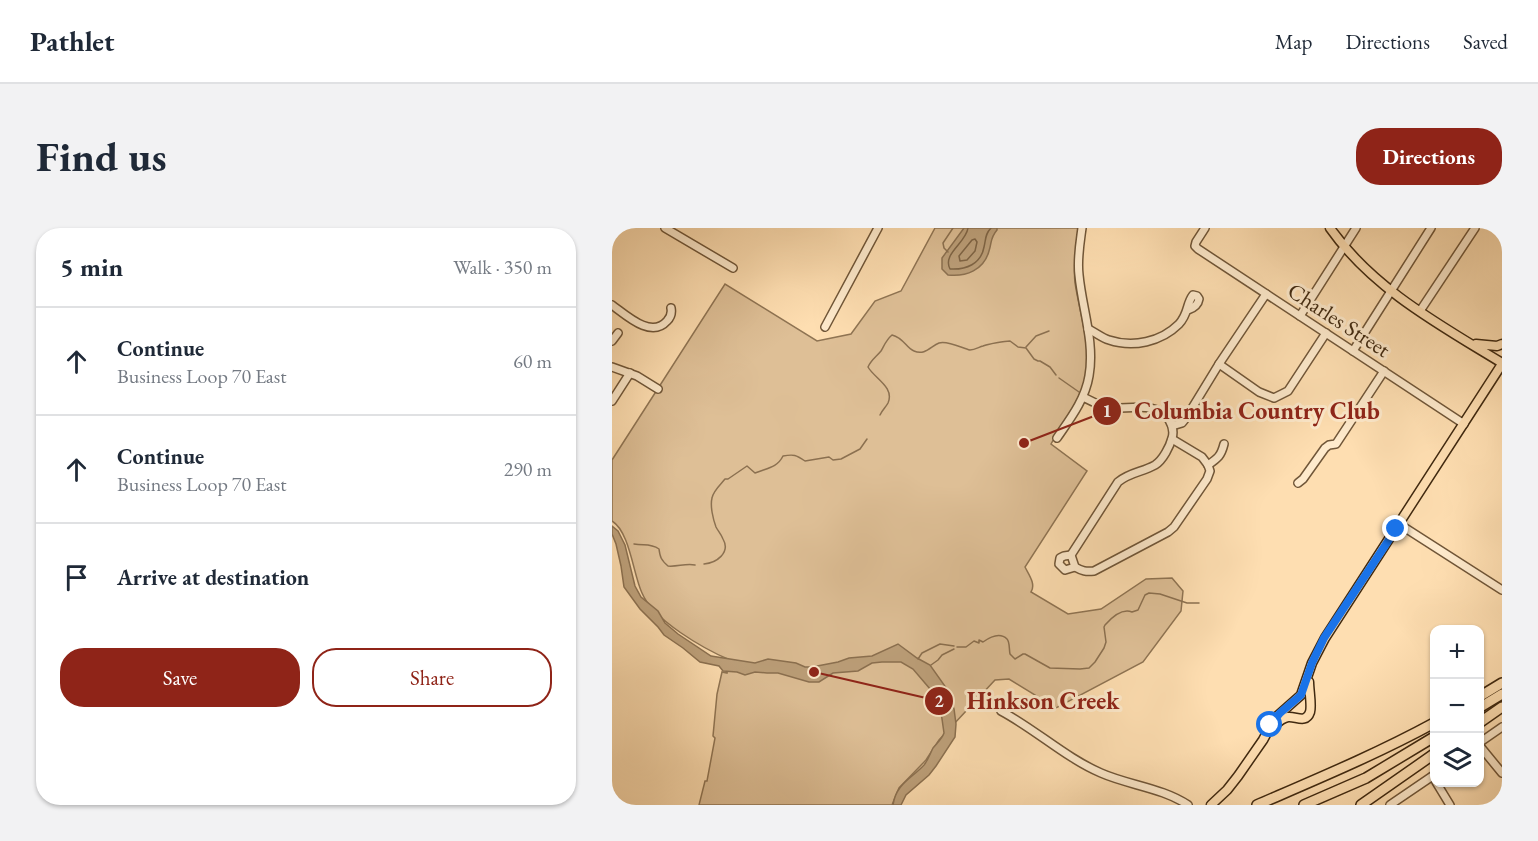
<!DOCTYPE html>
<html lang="en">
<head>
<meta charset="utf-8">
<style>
  :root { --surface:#fff; --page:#f2f2f3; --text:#1f2937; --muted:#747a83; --line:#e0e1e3; --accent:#8f2418 }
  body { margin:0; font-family:"EB Garamond",serif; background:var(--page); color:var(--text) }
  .controls { position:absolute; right:18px; bottom:18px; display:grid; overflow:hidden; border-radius:12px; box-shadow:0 2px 4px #0004 }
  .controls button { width:54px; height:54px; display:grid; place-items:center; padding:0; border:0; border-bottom:2px solid var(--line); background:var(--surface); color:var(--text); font:30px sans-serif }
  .stop { position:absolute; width:18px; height:18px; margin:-14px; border:4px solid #1a73e8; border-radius:50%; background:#fff }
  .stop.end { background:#1a73e8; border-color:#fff; box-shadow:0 2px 6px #0008 }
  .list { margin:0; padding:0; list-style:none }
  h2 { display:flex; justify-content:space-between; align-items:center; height:78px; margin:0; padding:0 24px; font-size:26px }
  h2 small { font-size:20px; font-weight:400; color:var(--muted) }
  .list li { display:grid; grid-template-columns:39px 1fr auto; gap:18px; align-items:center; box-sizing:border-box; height:108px; padding:0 24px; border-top:2px solid var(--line) }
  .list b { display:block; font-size:22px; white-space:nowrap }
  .list p { margin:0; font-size:20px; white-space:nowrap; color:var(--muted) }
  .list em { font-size:20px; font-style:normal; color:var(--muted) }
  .actions { display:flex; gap:12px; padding:18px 24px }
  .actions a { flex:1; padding:14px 0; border:2px solid var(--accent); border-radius:24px; text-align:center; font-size:21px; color:var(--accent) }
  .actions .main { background:var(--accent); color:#fff }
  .icon { flex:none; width:33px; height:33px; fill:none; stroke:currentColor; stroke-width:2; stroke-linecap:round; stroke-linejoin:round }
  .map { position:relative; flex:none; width:890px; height:577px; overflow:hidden; border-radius:24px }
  header { display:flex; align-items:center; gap:36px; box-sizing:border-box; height:84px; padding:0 30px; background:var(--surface); border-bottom:2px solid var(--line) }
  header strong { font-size:28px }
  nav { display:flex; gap:33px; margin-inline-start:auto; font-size:21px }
  .intro { display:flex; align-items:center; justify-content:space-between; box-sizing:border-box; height:144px; padding:0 36px }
  h1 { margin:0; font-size:42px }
  .button { padding:15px 27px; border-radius:24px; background:var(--accent); color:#fff; font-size:21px; font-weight:700 }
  main { display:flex; gap:36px; padding:0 36px }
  aside { flex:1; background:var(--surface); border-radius:24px; box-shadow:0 2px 4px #0004 }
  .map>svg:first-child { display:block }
  .green { fill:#debf96; stroke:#8f7453; stroke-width:1.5 }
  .water { fill:#bda07a; stroke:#8b7050; stroke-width:1.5 }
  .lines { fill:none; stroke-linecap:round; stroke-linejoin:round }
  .shore { stroke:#7e6445; stroke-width:1.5 }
  .stream { stroke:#8b7050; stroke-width:1.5 }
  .minor-casing { stroke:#705638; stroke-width:10 }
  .major-casing { stroke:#402910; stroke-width:11 }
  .highway-casing { stroke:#402910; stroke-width:12 }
  .minor { stroke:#feeacc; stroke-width:7 }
  .major { stroke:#fedeb1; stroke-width:8 }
  .highway { stroke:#fedeb1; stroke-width:9 }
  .route { stroke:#1a73e8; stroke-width:8 }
  .labels { text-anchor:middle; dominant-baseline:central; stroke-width:6; stroke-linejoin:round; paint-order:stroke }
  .street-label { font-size:22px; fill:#402910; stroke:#feeacc }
  .leader { fill:none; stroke:#8f2418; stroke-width:2 }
  .callout-dot { fill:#8f2418; stroke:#feeacc; stroke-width:2 }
  .mark-label { font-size:18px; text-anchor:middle; font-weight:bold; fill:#fff }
  .callout-label { font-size:24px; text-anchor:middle; font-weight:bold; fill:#8f2418; stroke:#feeacc; stroke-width:6; stroke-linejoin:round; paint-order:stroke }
</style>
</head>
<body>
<header>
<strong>Pathlet</strong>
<nav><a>Map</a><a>Directions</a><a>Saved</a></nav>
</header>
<div class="intro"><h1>Find us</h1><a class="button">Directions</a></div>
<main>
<aside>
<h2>5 min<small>Walk · 350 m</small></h2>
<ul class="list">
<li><svg class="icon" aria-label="ahead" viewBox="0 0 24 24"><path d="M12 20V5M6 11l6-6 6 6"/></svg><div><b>Continue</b><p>Business Loop 70 East</p></div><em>60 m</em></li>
<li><svg class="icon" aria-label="ahead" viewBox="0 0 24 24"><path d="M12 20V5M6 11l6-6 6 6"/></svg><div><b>Continue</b><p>Business Loop 70 East</p></div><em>290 m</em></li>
<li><svg class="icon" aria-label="arrive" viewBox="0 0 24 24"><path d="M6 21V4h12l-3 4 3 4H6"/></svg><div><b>Arrive at destination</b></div></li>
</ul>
<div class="actions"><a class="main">Save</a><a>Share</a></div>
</aside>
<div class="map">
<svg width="890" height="577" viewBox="0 0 890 577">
  <rect width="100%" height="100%" fill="#fedeb1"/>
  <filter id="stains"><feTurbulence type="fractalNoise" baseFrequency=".00333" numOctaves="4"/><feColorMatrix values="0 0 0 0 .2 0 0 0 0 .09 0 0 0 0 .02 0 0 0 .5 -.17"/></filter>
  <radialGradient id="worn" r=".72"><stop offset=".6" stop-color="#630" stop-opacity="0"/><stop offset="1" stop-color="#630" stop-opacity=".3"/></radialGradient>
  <path class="green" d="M 323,0 L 467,0 C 464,18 461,37 463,55 C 468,88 481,121 472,155 C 468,172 448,200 439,216 L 475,243 L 413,339 C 417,347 424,356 419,364 L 456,386 L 489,381 L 534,351 L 560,350 L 571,363 L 569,383 L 531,434 L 444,480 L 397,451 L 383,452 L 327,512 L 314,532 L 287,560 L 280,577 L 87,577 L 93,553 L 95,553 L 103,510 L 101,508 L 105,466 L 110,444 L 115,445 L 118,432 C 92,421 41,392 30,365 C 21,346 18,304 0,293 L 0,232 L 113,56 L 205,113 L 239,106 L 263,73 L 289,63 Z"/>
  <g class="water">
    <path d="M 352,0 L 385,0 L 385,2 C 378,10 380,14 377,23 C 372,42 354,49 336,47 L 330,41 L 330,30 Z"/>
    <path d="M 0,298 L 6,303 L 13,317 L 23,358 L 29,369 L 46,383 L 53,395 L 66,406 L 99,428 L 143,435 L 156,431 L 184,435 L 193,439 L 200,439 L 226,434 L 237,430 L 260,428 L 286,416 L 305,430 L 318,437 L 335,461 L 342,481 L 344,496 L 343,509 L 324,538 L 317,547 L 294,567 L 289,577 L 281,577 C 284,556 299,551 312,537 C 316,532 318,526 321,520 C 325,515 330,511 332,505 L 328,477 L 324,468 L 301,441 L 289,434 L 270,434 L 260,435 L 246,443 L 221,445 L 207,454 L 197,454 L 166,445 L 155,445 L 143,444 L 133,447 L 125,444 L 111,443 L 107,438 L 88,434 L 71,420 L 52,407 L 46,399 L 28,381 L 12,359 L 9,338 L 4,316 L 0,306 Z"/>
  </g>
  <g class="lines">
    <g class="shore">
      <path d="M 356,0 C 354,15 330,26 338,41 C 354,42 369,36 372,19 C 374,11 373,6 379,0"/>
      <path d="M 363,11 L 365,14 L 363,23 L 355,32 L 348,33 L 347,28 L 360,12 Z"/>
    </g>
    <g class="stream">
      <path d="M 336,24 L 332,20 L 331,15 L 341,0"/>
      <path d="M 414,119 L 424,108 L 437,103"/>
      <path d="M 447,150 L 467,164"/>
      <path d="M 268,187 C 270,182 274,179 276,175 C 283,159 262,150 256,139 C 259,132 264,129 269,123 C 272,118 274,112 280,107 C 292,110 294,120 302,123 C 313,128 319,118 327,115 C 335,112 350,120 358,122 C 363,122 367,119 371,118 C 376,116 393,113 398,113 L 406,119 L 414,120 L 422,131 L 426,133 L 428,133 L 438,139 L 444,147"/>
      <path d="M 22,316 C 32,318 38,315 47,321 C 48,329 49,332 56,338 C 65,339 74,335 83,337"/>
      <path d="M 92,336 C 104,335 119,325 111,311 C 109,306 106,303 104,299 C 101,291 98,278 100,270 C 101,263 109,256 113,251 L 116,251 L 135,238 L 143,245 C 155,240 165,240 171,228 C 182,226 184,227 193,233 L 217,229 L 221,232 L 229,231 L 248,221 L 255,211"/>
      <path d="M 345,419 L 354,419 L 362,413 L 367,415 L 367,412 L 371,414 C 378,409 388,404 395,411 C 398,414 397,422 398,426 L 403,431 L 411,426 L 413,426 L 438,440 L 468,441 L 477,440 L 483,434 L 492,420 L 494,414 L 492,399 L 493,397 C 500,389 510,380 520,384 L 526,382 L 533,367 L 537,365 L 548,366 L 575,375 L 587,375"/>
      <path d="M 306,431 L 310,425 L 328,416 L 342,418"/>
      <path d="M 319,437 L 326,432 L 330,427 L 342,421"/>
    </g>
    <g class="minor-casing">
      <g id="minor">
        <path d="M 53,0 L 121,40"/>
        <path d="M 593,0 L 584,14 L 583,18 L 586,21 L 852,196"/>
        <path d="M 0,77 C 14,87 39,111 55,93 C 59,89 60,85 59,80"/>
        <path d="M 808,83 L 863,0"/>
        <path d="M 688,88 L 744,0"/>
        <path d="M 213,99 L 266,0"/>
        <path d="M 476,101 C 483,104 490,110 497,112 C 521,120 549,114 567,96 C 577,85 574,76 581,67 L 585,68 L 587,71 C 586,77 582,80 576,82"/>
        <path d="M 0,113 L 6,105"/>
        <path d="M 741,123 L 819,0"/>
        <path d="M 607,136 L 647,164 L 662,170 L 676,163 L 714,105"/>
        <path d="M 0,139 L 25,148 L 46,161"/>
        <path d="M 471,169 C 479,173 488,178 497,180 C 515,182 546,172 557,192 C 560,197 562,204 560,210 C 558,218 551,232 543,237 C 531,244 518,244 506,254 L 459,327 L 463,339 C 470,343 474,344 482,343 L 556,304 L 562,299 L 595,251 L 598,243 L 596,237"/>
        <path d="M 0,173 L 18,145"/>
        <path d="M 560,198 L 570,195 L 574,190 L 607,136 L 654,66"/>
        <path d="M 445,210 C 458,191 473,172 477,148 C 483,114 470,80 467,47 C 465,31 468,15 470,0"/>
        <path d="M 560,211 L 590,229 L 596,237"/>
        <path d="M 596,237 C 606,230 609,228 612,216"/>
        <path d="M 686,255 L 691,251 L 713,220 L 717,217 L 724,216 L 772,143"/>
        <path d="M 787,296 L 890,362"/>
        <path d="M 459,327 L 452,328 L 448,330 L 447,336 L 453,342 L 463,339"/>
        <path d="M 389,483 C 423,501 454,530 489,545 C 516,557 551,560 576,577"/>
        <path d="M 867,515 L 890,499"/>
        <path d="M 867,517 L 890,545"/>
        <path d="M 824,554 L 838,577"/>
        <path d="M 778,577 L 822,547"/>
      </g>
    </g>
    <g class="major-casing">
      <g id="major">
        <path d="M 718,0 C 761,61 828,97 890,135"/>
        <path d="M 864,116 L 885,118 L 890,116"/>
        <path d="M 663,497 C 667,493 670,490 676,489 C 684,488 694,496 698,484 C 700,478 697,462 697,454"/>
        <path d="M 599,577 L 615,562 L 626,548 L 651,512 L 663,490 L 689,467 L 700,435 L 713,410 L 890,136"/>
      </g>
    </g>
    <g class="highway-casing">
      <g id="highway">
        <path d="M 867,469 L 890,455"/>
        <path d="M 867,480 L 890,466"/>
        <path d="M 867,495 L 890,479"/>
        <path d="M 645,577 C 705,551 765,526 822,495"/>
        <path d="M 692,577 L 754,550 L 822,509"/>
        <path d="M 749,577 L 822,526"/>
      </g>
    </g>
    <use href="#minor" class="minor"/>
    <use href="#major" class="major"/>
    <use href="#highway" class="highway"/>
  </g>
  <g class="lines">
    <path class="route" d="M 658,497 L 668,485 L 689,467 L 700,435 L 712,410 L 784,301"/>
  </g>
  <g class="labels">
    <g class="street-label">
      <text transform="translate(727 92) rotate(33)">Charles Street</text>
    </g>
  </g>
  <path class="leader" d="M412 215L495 183M202 444L327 473"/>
  <g class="callout-dot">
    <circle cx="412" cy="215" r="6"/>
    <circle cx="202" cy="444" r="6"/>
    <circle cx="495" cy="183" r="15"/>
    <circle cx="327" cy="473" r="15"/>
  </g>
  <g class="mark-label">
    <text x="495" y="189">1</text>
    <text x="327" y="479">2</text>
  </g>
  <g class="callout-label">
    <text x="645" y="191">Columbia Country Club</text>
    <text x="431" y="481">Hinkson Creek</text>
  </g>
  <rect width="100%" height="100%" filter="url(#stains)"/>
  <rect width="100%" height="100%" fill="url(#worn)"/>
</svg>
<div class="controls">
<button>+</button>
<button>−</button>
<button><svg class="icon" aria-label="layers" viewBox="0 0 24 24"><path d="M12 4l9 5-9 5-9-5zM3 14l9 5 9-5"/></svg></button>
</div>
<div class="stop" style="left:658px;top:497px"></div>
<div class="stop end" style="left:784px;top:301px"></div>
</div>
</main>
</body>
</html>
